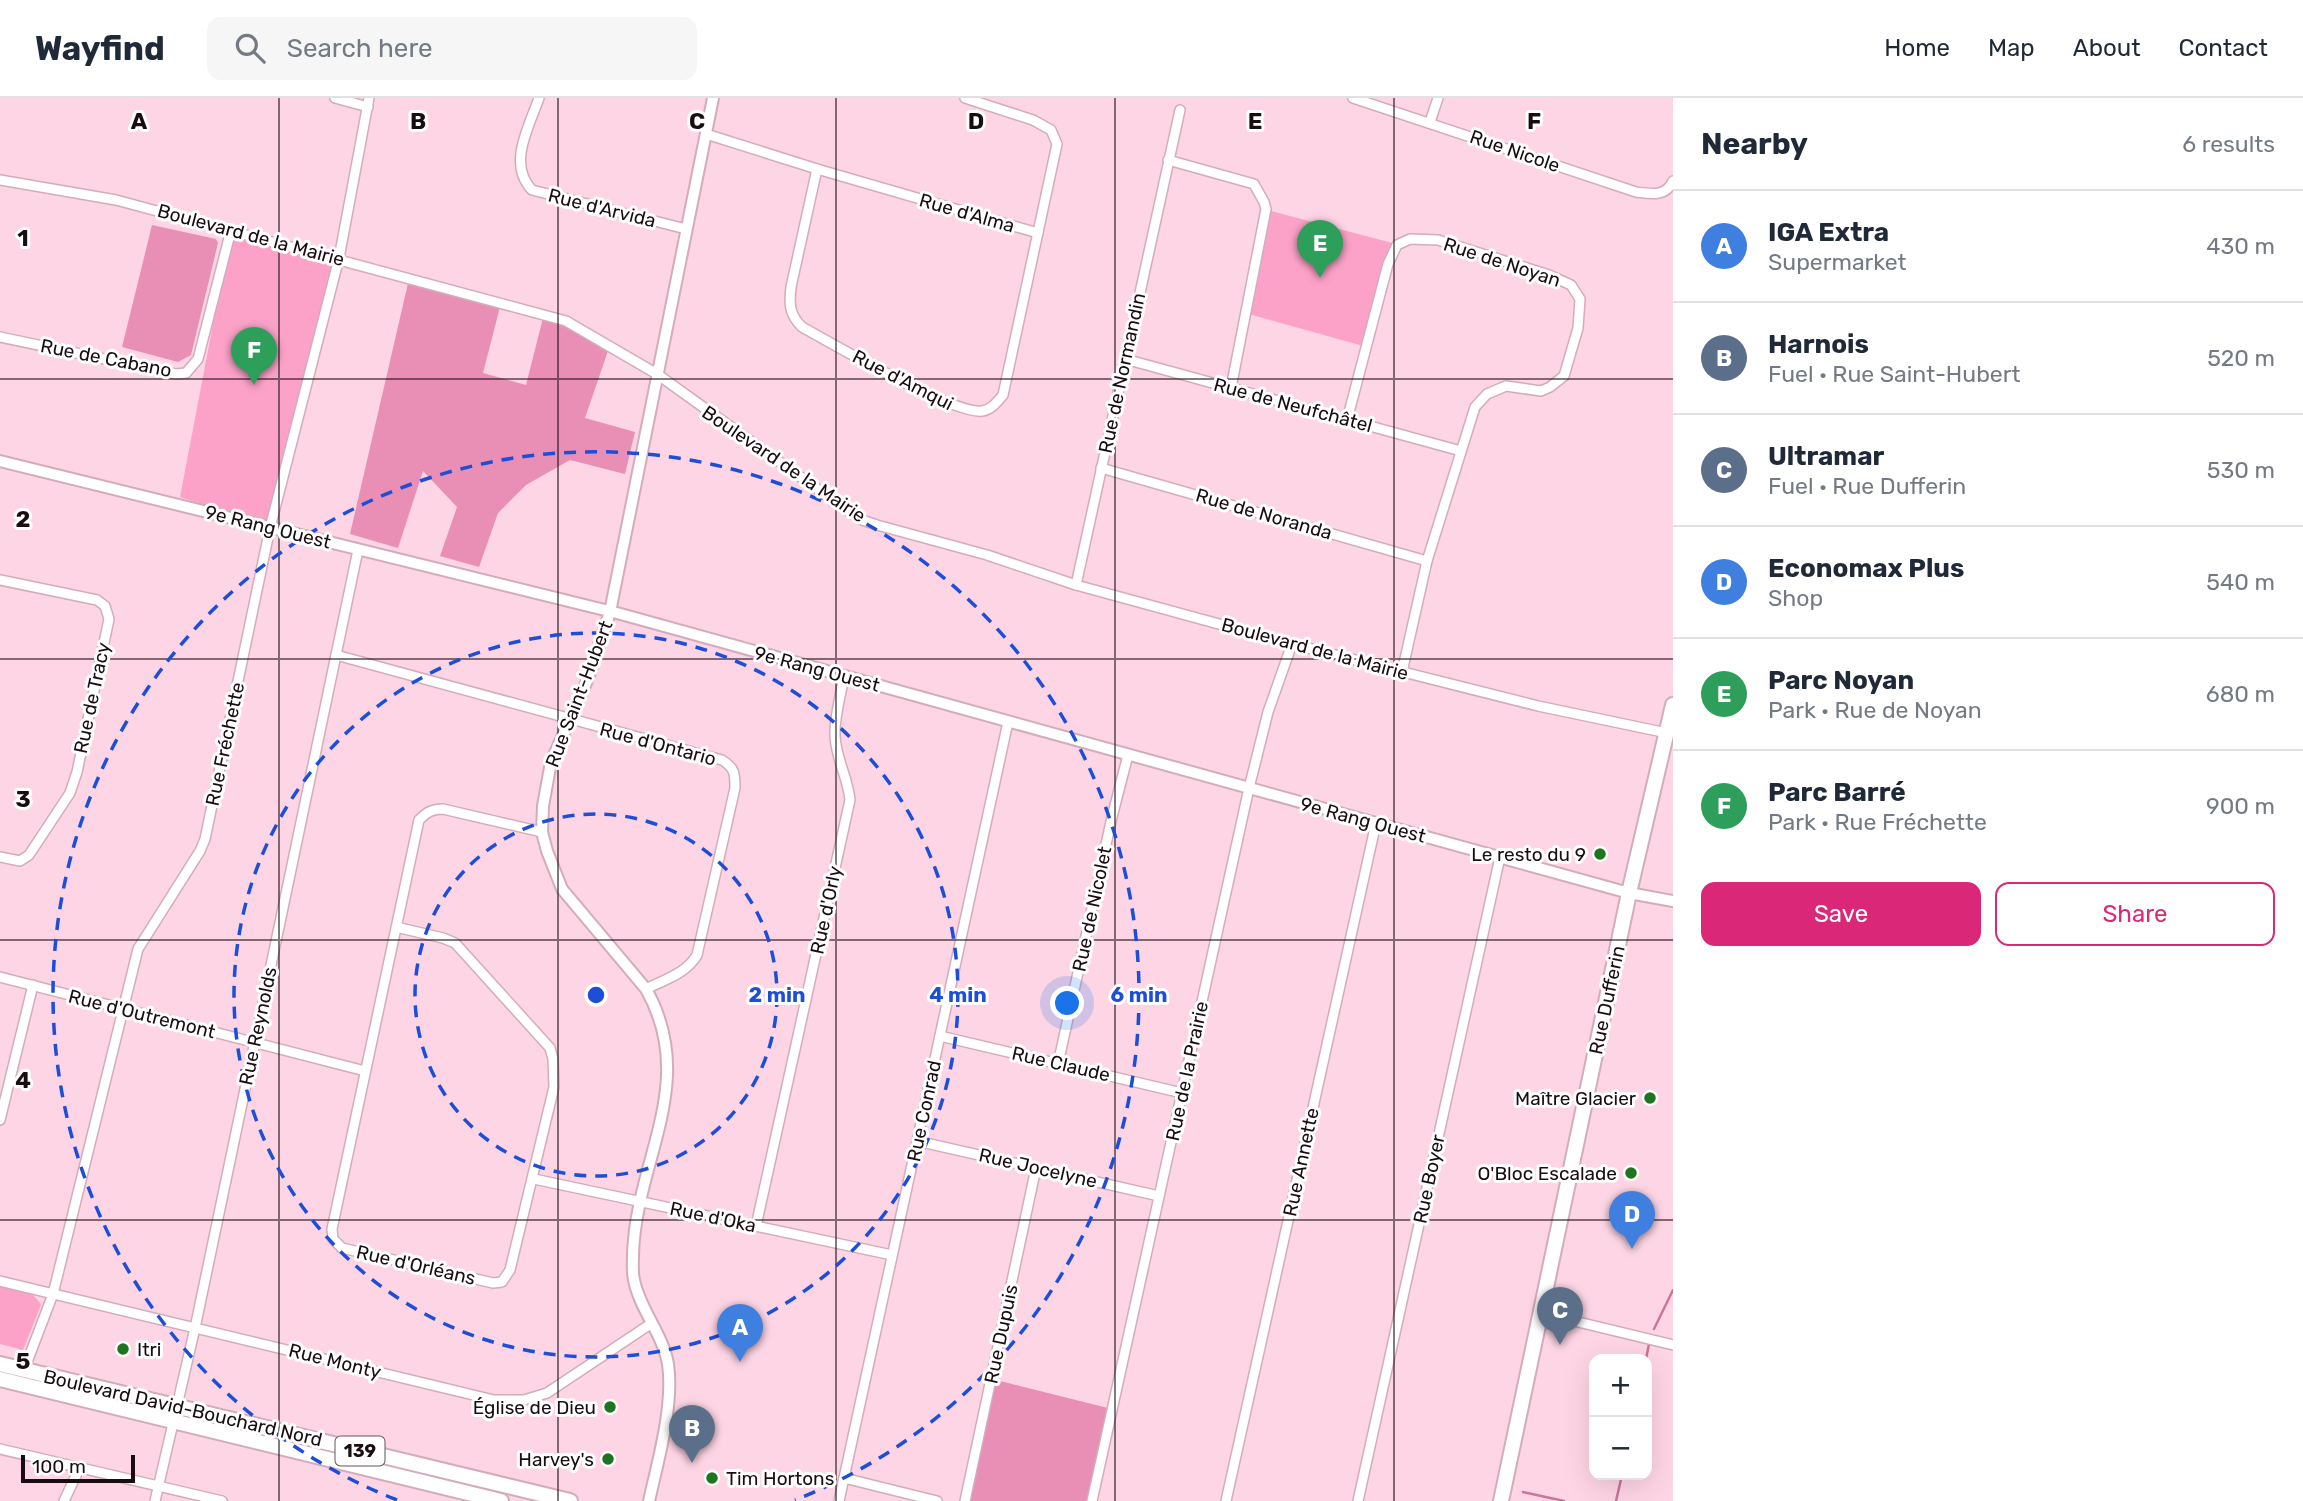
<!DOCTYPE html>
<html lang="en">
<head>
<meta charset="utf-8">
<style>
  :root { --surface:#fff; --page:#f6f6f7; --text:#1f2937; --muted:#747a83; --line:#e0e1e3; --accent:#db2777 }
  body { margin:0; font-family:Rubik,sans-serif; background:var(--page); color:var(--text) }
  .controls { position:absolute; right:21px; bottom:21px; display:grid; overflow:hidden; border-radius:14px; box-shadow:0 7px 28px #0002 }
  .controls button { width:63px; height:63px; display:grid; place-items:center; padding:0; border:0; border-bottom:2px solid var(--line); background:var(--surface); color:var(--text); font:35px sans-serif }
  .scale { position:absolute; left:21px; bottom:18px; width:114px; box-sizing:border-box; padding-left:7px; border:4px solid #1a0d12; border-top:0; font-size:19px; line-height:24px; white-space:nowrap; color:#1a0d12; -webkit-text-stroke:5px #fff; paint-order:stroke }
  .you { position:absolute; left:1068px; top:906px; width:24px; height:24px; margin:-18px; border:5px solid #fff; border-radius:50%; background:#1a73e8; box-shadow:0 0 0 10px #1a73e833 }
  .badge { display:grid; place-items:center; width:46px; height:46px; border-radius:50%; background:var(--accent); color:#fff; font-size:23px; font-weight:700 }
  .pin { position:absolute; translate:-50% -58px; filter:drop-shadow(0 2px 4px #0008) }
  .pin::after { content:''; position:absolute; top:37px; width:24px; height:21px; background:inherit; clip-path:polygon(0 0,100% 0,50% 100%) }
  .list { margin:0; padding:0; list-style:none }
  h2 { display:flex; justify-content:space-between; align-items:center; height:91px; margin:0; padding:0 28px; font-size:30px }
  h2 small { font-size:23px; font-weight:400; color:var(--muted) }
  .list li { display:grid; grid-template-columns:46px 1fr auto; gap:21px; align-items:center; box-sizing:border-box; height:112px; padding:0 28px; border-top:2px solid var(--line) }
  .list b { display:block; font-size:26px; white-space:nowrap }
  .list p { margin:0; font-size:23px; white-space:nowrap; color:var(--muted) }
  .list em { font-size:23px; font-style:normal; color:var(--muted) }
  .actions { display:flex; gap:14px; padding:21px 28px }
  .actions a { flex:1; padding:16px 0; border:2px solid var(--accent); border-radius:14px; text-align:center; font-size:24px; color:var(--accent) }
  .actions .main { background:var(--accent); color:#fff }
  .icon { flex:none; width:38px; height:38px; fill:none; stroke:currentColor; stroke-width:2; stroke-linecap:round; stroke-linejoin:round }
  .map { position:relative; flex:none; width:1673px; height:1403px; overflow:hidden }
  header { display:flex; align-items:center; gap:42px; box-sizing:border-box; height:98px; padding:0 35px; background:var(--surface); border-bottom:2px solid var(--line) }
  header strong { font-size:33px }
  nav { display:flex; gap:38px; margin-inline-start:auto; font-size:24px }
  .search { width:490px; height:63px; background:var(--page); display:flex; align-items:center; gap:18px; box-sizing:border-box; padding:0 24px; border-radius:14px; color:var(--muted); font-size:26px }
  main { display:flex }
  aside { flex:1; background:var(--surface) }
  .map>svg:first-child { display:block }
  .green { fill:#fca2c8 }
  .forest { fill:#e98fb6 }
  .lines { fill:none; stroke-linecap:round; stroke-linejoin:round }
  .stream { stroke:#cb749a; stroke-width:2.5 }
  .minor-casing { stroke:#d3acbb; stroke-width:12 }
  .tertiary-casing { stroke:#d3acbb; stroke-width:14 }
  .primary-casing { stroke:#d3acbb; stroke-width:18 }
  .trunk-casing { stroke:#d3acbb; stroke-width:18 }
  .minor { stroke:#fff; stroke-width:9 }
  .tertiary { stroke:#fff; stroke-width:10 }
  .primary { stroke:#fff; stroke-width:14 }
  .trunk { stroke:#fff; stroke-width:14 }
  .grid { fill:none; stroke:#1a0d12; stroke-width:2; stroke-opacity:0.55 }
  .ring { fill:none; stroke:#1d4ed8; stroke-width:3.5; stroke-dasharray:12 9 }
  .poi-dot { fill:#1f741f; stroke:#fff; stroke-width:2.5 }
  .labels { text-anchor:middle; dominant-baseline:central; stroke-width:6; stroke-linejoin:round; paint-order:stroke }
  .shield { fill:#fff; stroke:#5f5659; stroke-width:2 }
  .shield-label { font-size:18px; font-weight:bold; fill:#1a0d12 }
  .street-label { font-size:19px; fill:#1a0d12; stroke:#fff }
  .poi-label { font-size:19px; fill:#1a0d12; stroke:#fff; text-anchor:end }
  .grid-label { font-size:23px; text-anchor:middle; font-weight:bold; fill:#1a0d12; stroke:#fff; stroke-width:6; stroke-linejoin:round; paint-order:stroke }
  .centre { fill:#1d4ed8; stroke:#fff; stroke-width:3.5 }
  .ring-label { font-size:21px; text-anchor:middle; font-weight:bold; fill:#1d4ed8; stroke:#fff; stroke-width:6; stroke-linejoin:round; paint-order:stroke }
</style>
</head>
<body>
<header>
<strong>Wayfind</strong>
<div class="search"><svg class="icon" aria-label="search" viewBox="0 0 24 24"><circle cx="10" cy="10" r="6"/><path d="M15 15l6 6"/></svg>Search here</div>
<nav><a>Home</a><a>Map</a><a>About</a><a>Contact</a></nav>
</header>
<main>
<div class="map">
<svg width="1673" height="1403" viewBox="0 0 1673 1403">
  <rect width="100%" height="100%" fill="#fed5e5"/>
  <g class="green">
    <path d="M 1271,113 L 1396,146 L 1367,249 L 1245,215 Z"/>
    <path d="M 231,132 L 339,160 L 270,430 L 180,399 Z"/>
    <path d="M 0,1186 C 15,1189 33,1191 41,1207 L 23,1252 L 0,1246 Z"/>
  </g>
  <g class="forest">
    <path d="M 152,127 L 216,141 L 218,145 L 191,257 L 178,264 L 122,249 Z"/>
    <path d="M 409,181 L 501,205 L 483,275 L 526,287 L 544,216 L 610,247 L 585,320 L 635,334 L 625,376 L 570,362 L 526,387 L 498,415 L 479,469 L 440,458 L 457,409 L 423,373 L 398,450 L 350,436 Z"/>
    <path d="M 992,1281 L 1116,1312 L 1097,1403 L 965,1403 Z"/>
  </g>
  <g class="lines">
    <g class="stream">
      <path d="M 1654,1231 L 1673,1192"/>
      <path d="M 1646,1261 L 1649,1246"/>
      <path d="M 1523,1394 L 1564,1403"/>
      <path d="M 1616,1403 L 1622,1377"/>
    </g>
    <g class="minor-casing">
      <g id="minor">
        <path d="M 335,0 L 368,9"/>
        <path d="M 539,0 C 529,29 507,66 532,92 L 686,131"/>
        <path d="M 1353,0 L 1636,94 C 1651,96 1666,99 1673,83"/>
        <path d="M 1430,24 L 1438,0"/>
        <path d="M 706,36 L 817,71 L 1038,135"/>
        <path d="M 1168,62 L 1254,86 L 1264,104 L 1266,111 L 1231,290"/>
        <path d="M 817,71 L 791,189 C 789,206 789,216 802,229 C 833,246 954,317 982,313 C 991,312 997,304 1003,297 L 1057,46 L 1051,32 L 1033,22 L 965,0"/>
        <path d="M 0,82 L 116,102 L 566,223 L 657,276 L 848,413 L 862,422 L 877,427 L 987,457 L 1076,487 L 1292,546 L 1538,608 L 1667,635"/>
        <path d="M 0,239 L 176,276 L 186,275 L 198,261 L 231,132"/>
        <path d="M 1125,261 L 1461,353"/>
        <path d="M 1347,322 L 1388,166 L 1397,147 L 1410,141 L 1438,142 L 1549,177 L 1571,187 L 1580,201 L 1578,230 L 1564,278 L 1550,289 L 1541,293 L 1506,288 L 1487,296 L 1475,309 L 1427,463 L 1402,574"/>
        <path d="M 1101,370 L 1427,463"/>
        <path d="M 0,482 L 97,502 L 105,508 L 109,521 L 77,674 L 70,695 L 29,757 L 20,763 L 0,759"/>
        <path d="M 1076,487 L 1180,12"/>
        <path d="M 336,557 L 722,662 C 735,670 735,676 735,690 L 697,857 C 687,875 664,882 646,891"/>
        <path d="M 396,829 L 443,840 L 455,845 L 550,950 L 553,961 L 554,989 L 510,1172 L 502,1184 L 493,1185 L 342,1150 L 333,1141 L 332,1131 L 419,722 C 427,714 432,711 443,711 L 542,734"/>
        <path d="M 0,879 L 365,973"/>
        <path d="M 940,938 L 1182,995"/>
        <path d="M 1058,966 L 1112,719 L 1128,657"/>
        <path d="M 0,1022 L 33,887"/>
        <path d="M 917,1043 L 1159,1098"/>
        <path d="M 534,1081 L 892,1157"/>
        <path d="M 756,1128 L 850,702 C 848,680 836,661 835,638 C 834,619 841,597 844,578"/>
        <path d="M 0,1183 L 494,1302 L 524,1302 L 547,1295 L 652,1225"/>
        <path d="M 1541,1215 L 1673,1247"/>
        <path d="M 24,1272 L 53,1196 L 138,851 L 200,753 L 205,741 L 270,430 L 339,160 L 369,0"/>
        <path d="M 0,1351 L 222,1403"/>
        <path d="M 844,1380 L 937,1403"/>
        <path d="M 64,1403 L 79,1371"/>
        <path d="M 155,1403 L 195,1230 L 358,452"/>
        <path d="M 839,1403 L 1008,624"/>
        <path d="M 965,1403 L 1036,1070"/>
        <path d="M 1092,1403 L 1249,690 L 1268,614 L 1292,546"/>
        <path d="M 1226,1403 L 1376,725"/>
        <path d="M 1358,1403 L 1500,759"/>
      </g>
    </g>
    <g class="tertiary-casing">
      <g id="tertiary">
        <path d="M 0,363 L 617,515 L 1629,795 L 1673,803"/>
        <path d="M 649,1403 C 658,1363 674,1307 668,1266 C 663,1236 640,1212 634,1182 C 632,1174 633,1164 633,1156 C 636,1061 699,985 646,891 L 562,791 L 547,753 L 542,734 L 543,708 L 551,664 L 587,583 L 610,514 L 713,0"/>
      </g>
    </g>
    <g class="primary-casing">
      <path id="primary" d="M 1501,1403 L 1629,795 L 1673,607"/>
    </g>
    <g class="trunk-casing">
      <g id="trunk">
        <path d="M 0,1266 L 570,1403"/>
        <path d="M 0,1281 L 501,1403"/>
      </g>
    </g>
    <use href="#minor" class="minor"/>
    <use href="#tertiary" class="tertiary"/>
    <use href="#primary" class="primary"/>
    <use href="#trunk" class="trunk"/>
  </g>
  <path class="grid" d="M 279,0 L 279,1403M 558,0 L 558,1403M 836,0 L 836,1403M 1115,0 L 1115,1403M 1394,0 L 1394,1403M 0,281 L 1673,281M 0,561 L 1673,561M 0,842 L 1673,842M 0,1122 L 1673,1122"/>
  <g class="ring">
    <circle cx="596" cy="897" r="181"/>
    <circle cx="596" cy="897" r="362"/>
    <path d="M397 1402A543 543 0 1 1 795 1402"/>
  </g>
  <g class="poi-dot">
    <circle cx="1600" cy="756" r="7"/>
    <circle cx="1650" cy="1000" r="7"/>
    <circle cx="1631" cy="1075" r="7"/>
    <circle cx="123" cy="1251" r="7"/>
    <circle cx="610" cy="1309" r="7"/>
    <circle cx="608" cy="1361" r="7"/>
    <circle cx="712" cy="1380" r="7"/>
  </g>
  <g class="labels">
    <rect class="shield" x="335.5" y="1338.5" width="49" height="29" rx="5"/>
    <g class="shield-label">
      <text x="360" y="1353">139</text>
    </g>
    <g class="street-label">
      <text transform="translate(1515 53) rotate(19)">Rue Nicole</text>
      <text transform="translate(602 110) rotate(14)">Rue d'Arvida</text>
      <text transform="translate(967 115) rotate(16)">Rue d'Alma</text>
      <text transform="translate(251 137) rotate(15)">Boulevard de la Mairie</text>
      <text transform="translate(1502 164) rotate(18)">Rue de Noyan</text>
      <text transform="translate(106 260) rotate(11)">Rue de Cabano</text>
      <text transform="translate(1122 275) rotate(-78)">Rue de Normandin</text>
      <text transform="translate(903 282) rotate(27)">Rue d'Amqui</text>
      <text transform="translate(1293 307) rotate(15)">Rue de Neufchâtel</text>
      <text transform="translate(784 366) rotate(34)">Boulevard de la Mairie</text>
      <text transform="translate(1264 416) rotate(16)">Rue de Noranda</text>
      <text transform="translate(268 429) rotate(14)">9e Rang Ouest</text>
      <text transform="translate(1315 551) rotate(15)">Boulevard de la Mairie</text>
      <text transform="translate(817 571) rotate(15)">9e Rang Ouest</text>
      <text transform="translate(579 596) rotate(-69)">Rue Saint-Hubert</text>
      <text transform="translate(92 600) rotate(-78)">Rue de Tracy</text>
      <text transform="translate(225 646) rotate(-78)">Rue Fréchette</text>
      <text transform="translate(658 646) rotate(15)">Rue d'Ontario</text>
      <text transform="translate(1363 722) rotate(15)">9e Rang Ouest</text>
      <text transform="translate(1092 811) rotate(-78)">Rue de Nicolet</text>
      <text transform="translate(826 812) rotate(-78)">Rue d'Orly</text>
      <text transform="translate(1607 902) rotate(-78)">Rue Dufferin</text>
      <text transform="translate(142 916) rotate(14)">Rue d'Outremont</text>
      <text transform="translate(258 928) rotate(-78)">Rue Reynolds</text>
      <text transform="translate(1061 966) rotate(13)">Rue Claude</text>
      <text transform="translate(1187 973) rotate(-78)">Rue de la Prairie</text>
      <text transform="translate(924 1013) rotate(-78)">Rue Conrad</text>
      <text transform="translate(1301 1064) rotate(-78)">Rue Annette</text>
      <text transform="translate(1038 1070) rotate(13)">Rue Jocelyne</text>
      <text transform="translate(1429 1081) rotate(-78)">Rue Boyer</text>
      <text transform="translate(713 1119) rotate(12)">Rue d'Oka</text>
      <text transform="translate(416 1167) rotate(13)">Rue d'Orléans</text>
      <text transform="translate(1001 1236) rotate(-78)">Rue Dupuis</text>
      <text transform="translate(335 1263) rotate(14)">Rue Monty</text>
      <text transform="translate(183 1310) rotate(13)">Boulevard David-Bouchard Nord</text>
    </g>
    <g class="poi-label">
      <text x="1586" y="756">Le resto du 9</text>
      <text x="1636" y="1000">Maître Glacier</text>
      <text x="1617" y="1075">O'Bloc Escalade</text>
      <text x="137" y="1251" text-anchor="start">Itri</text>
      <text x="596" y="1309">Église de Dieu</text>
      <text x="594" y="1361">Harvey's</text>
      <text x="726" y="1380" text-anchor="start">Tim Hortons</text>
    </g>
  </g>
  <g class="grid-label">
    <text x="139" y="31">A</text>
    <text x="418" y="31">B</text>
    <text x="697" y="31">C</text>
    <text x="976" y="31">D</text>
    <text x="1255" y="31">E</text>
    <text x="1534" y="31">F</text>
    <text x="23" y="148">1</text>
    <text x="23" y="429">2</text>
    <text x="23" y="709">3</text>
    <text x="23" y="990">4</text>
    <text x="23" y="1271">5</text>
  </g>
  <circle cx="596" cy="897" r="10" class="centre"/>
  <g class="ring-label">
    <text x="777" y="904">2 min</text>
    <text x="958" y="904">4 min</text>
    <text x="1139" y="904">6 min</text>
  </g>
</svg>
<div class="controls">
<button>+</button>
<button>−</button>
</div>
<div class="scale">100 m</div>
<div class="you"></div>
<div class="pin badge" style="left:740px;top:1264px;background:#3f7fe0">A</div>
<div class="pin badge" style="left:692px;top:1365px;background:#5c6f8a">B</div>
<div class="pin badge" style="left:1560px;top:1247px;background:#5c6f8a">C</div>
<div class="pin badge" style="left:1632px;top:1151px;background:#3f7fe0">D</div>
<div class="pin badge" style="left:1320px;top:180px;background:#2e9e5b">E</div>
<div class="pin badge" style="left:254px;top:287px;background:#2e9e5b">F</div>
</div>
<aside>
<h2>Nearby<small>6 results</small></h2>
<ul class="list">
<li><span class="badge" style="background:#3f7fe0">A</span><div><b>IGA Extra</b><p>Supermarket</p></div><em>430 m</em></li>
<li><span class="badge" style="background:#5c6f8a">B</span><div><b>Harnois</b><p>Fuel · Rue Saint-Hubert</p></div><em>520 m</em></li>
<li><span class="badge" style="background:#5c6f8a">C</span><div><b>Ultramar</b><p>Fuel · Rue Dufferin</p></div><em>530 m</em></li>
<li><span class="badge" style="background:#3f7fe0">D</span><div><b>Economax Plus</b><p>Shop</p></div><em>540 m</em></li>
<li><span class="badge" style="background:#2e9e5b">E</span><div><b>Parc Noyan</b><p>Park · Rue de Noyan</p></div><em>680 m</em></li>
<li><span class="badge" style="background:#2e9e5b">F</span><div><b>Parc Barré</b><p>Park · Rue Fréchette</p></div><em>900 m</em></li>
</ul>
<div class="actions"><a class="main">Save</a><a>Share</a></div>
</aside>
</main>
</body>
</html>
